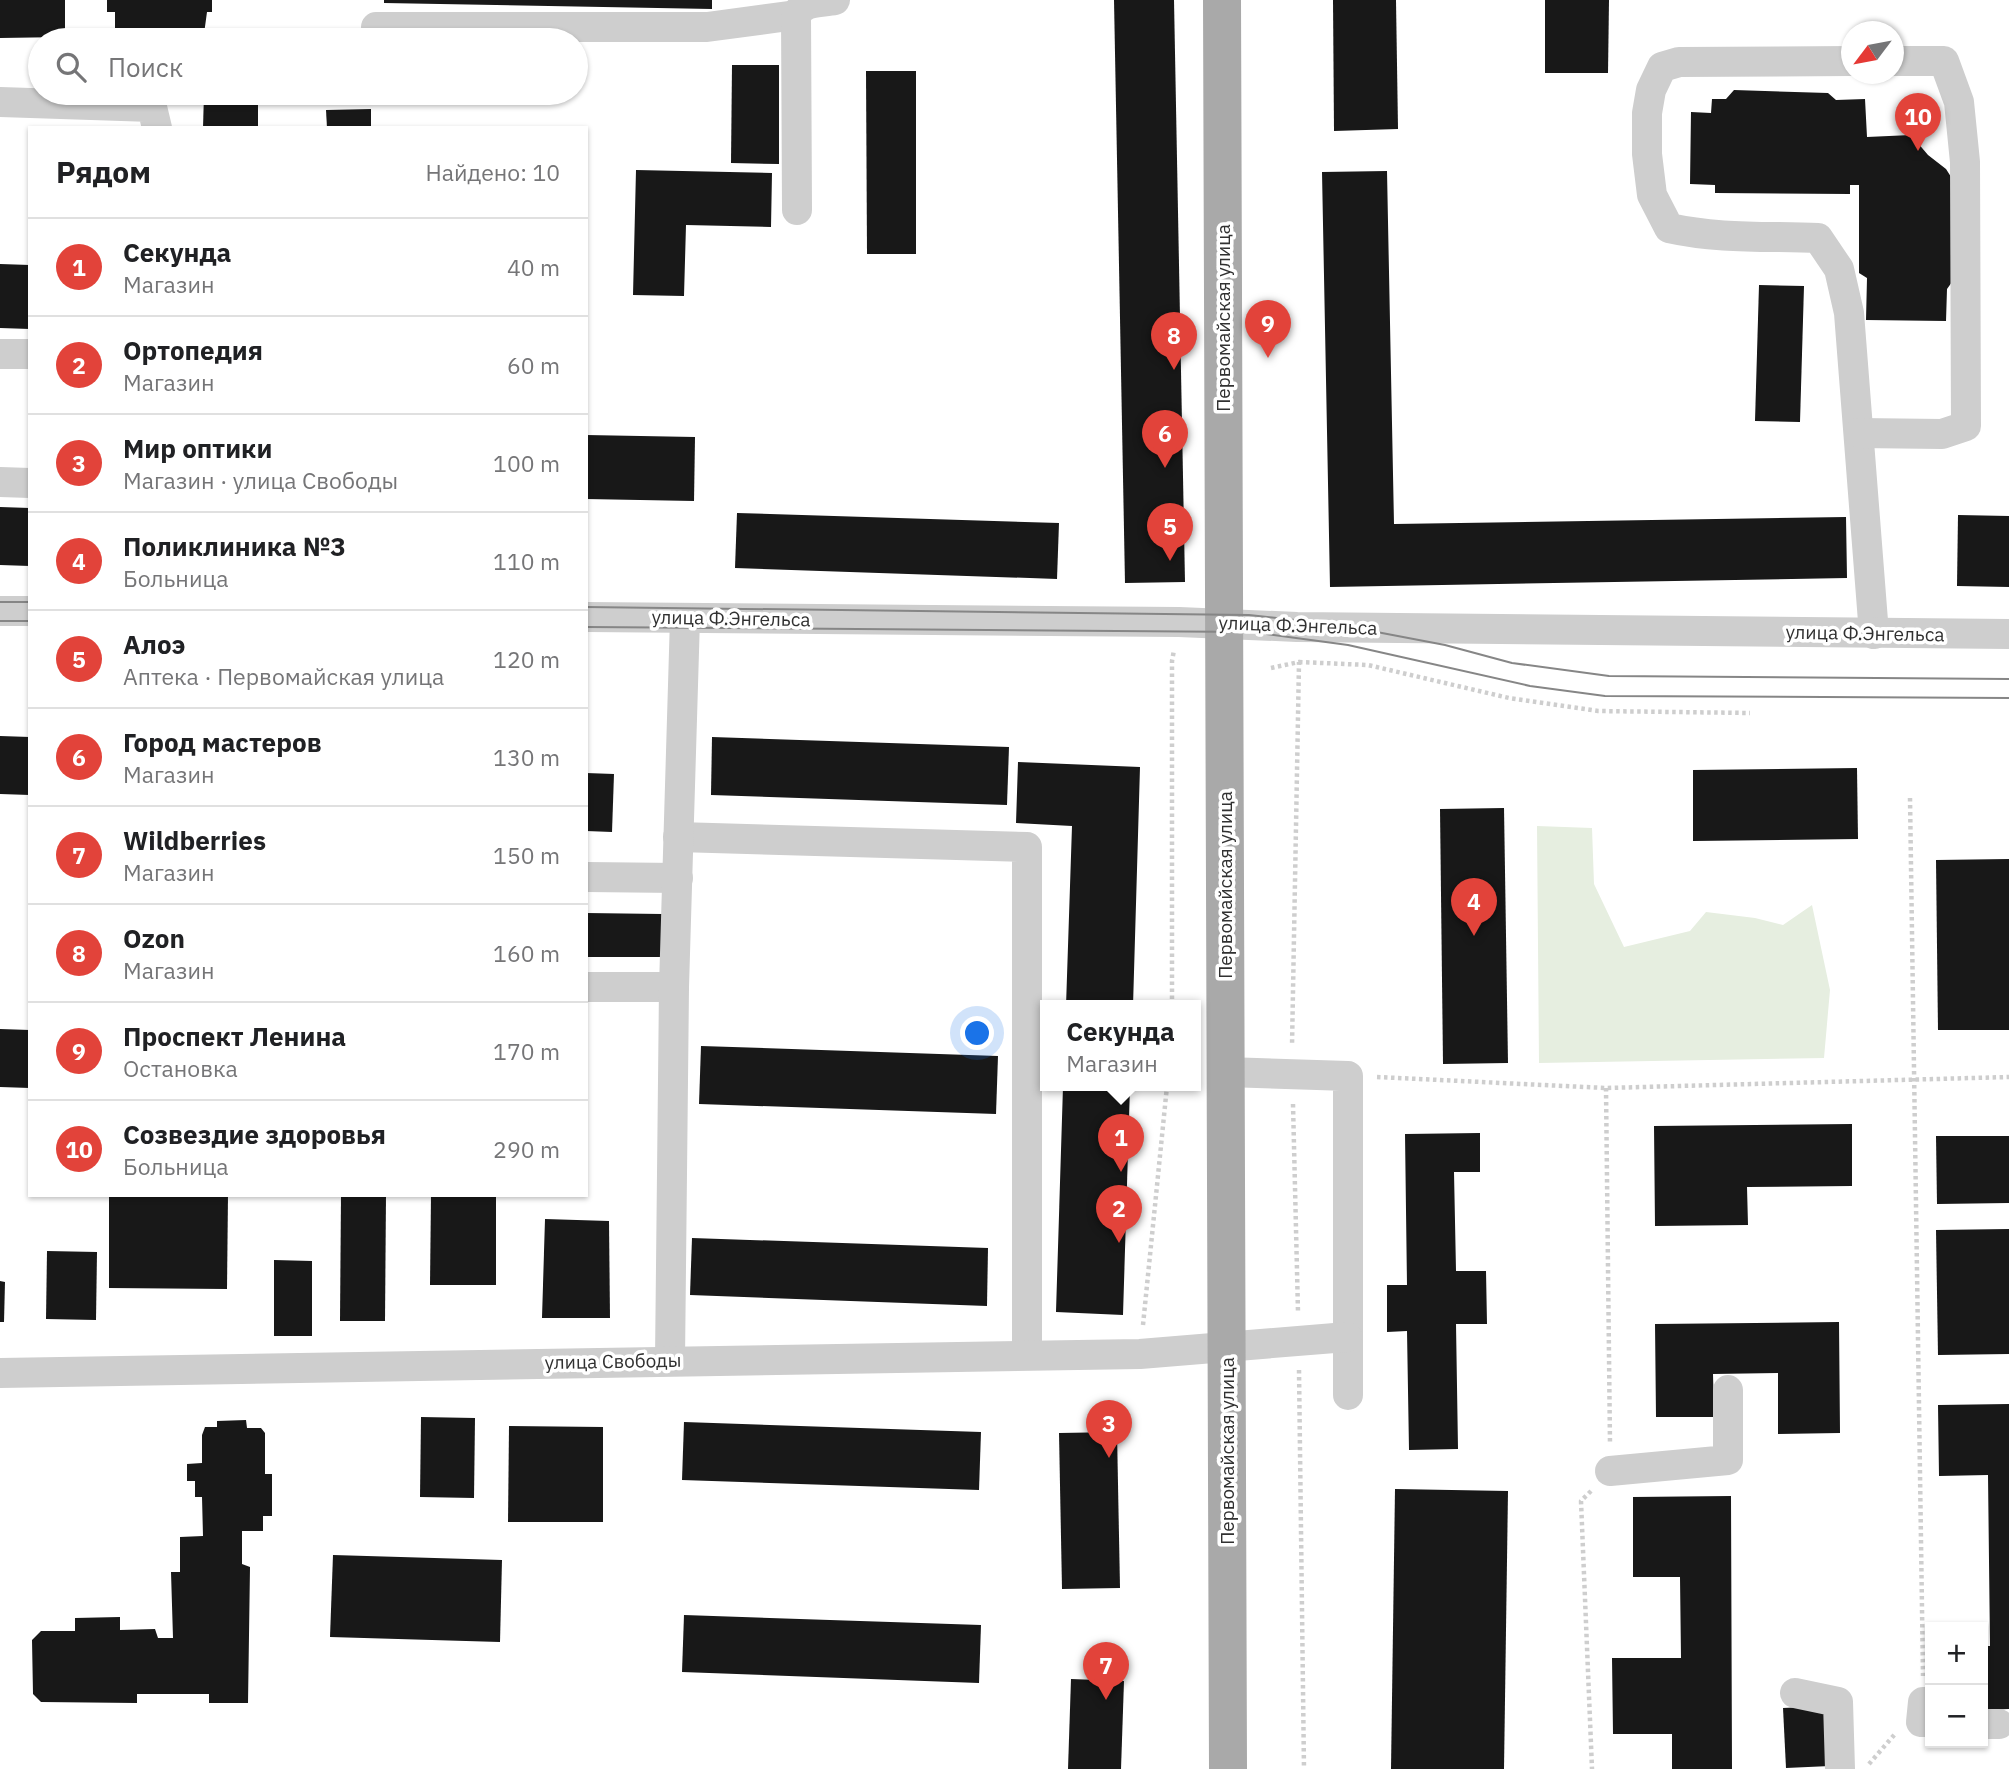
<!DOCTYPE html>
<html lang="ru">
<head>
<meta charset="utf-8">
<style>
  :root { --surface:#fff; --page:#f6f6f6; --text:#202124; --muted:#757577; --line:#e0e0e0; --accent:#e2433a }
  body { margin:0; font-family:"IBM Plex Sans",sans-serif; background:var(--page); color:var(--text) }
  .controls { position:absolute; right:21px; bottom:21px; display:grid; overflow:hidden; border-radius:0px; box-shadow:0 2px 5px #0004 }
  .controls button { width:63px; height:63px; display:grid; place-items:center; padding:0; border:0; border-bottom:2px solid var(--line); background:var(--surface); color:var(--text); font:35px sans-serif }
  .compass { position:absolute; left:1841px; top:21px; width:63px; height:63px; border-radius:50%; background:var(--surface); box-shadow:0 2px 5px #0004; rotate:238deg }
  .you { position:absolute; left:978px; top:1034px; width:24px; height:24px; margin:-18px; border:5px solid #fff; border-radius:50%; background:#1a73e8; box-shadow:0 0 0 10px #1a73e833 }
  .badge { display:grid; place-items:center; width:46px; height:46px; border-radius:50%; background:var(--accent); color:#fff; font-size:23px; font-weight:700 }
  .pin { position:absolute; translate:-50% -58px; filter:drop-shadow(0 2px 4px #0008) }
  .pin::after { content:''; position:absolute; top:37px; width:24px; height:21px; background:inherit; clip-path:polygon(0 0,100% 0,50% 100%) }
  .popup { position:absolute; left:1040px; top:1000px; width:161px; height:91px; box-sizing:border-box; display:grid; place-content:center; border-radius:0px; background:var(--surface); filter:drop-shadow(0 2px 5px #0005); font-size:23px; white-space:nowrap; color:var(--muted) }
  .popup b { font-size:26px; color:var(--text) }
  .popup::after { content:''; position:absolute; left:50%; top:100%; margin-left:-14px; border:14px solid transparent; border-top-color:var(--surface) }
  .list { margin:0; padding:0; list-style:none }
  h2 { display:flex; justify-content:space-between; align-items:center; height:91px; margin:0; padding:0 28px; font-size:30px }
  h2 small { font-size:23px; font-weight:400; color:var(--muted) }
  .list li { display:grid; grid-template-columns:46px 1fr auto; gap:21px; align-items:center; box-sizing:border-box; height:98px; padding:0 28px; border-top:2px solid var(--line) }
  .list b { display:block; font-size:26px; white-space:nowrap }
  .list p { margin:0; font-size:23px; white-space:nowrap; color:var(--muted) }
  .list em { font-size:23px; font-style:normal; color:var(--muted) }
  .icon { flex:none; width:38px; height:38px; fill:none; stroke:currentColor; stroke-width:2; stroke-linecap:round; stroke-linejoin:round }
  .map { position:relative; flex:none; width:2009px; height:1769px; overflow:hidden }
  .search { position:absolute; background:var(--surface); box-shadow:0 2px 5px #0004; left:28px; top:28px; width:560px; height:77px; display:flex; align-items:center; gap:18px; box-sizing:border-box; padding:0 24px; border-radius:38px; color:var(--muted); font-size:26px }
  .panel { position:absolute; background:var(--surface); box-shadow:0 2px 5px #0004; left:28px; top:126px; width:560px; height:1071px; border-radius:0px }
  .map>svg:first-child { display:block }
  .green { fill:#e6eee0 }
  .building { fill:#181818 }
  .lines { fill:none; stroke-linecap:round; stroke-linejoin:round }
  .path { stroke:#cecece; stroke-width:4.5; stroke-dasharray:3.5 3.5; stroke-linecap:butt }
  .minor { stroke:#cecece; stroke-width:30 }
  .major { stroke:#a9a9a9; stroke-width:38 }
  .tram { stroke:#868686; stroke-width:2 }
  .labels { text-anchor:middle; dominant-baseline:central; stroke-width:7; stroke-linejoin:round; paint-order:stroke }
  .street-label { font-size:19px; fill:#313131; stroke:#fff }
</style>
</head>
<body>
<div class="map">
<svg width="2009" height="1769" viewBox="0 0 2009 1769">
  <rect width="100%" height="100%" fill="#fff"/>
  <path class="green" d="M 1537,826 L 1592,828 L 1594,884 L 1624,947 L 1690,931 L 1706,912 L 1755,918 L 1783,925 L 1812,905 L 1830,990 L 1824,1058 L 1539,1063 Z"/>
  <g class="building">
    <path d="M 0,0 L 65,0 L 65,37 L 0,38 Z"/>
    <path d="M 107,0 L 212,0 L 212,12 L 207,12 L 204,34 L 115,34 L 115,12 L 107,12 Z"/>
    <path d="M 384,0 L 712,0 L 712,9 L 384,3 Z"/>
    <path d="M 1114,0 L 1174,0 L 1185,582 L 1125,583 Z"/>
    <path d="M 1333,0 L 1396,0 L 1398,129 L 1334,131 Z"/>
    <path d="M 1545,0 L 1609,0 L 1608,73 L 1545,73 Z"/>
    <rect x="204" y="34" width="54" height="6"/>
    <path d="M 732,65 L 779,65 L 779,164 L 731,163 Z"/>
    <path d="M 866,71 L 916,71 L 916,254 L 867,254 Z"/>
    <path d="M 1734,90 L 1828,93 L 1836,100 L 1865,99 L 1867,137 L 1911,135 L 1928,155 L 1946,169 L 1953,180 L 1952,282 L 1947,289 L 1946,321 L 1866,320 L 1867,278 L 1859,273 L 1859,185 L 1850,185 L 1850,194 L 1715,193 L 1715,185 L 1690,184 L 1691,112 L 1711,113 L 1712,99 L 1726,99 Z"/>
    <path d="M 204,93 L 258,93 L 258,128 L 203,128 Z"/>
    <path d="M 371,109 L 371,128 L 327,128 L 326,110 Z"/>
    <path d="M 636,170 L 772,173 L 771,227 L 686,225 L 684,296 L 633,295 Z"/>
    <path d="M 1387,171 L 1394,524 L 1846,517 L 1847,578 L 1330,587 L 1322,172 Z"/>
    <path d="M 0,264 L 30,265 L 30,329 L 0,328 Z"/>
    <path d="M 1759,285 L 1804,286 L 1800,422 L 1755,421 Z"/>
    <path d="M 586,435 L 695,437 L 694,501 L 586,499 Z"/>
    <path d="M 0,507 L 30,508 L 30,566 L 0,565 Z"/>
    <path d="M 737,513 L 1059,523 L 1057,579 L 735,568 Z"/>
    <path d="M 1958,515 L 2009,516 L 2009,587 L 1957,586 Z"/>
    <path d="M 0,736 L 30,737 L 30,795 L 0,794 Z"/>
    <path d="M 712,737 L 1009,747 L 1007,805 L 711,795 Z"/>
    <path d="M 1018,762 L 1140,767 L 1133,1006 L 1066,1006 L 1072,826 L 1016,823 Z"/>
    <path d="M 1857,768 L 1858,839 L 1693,841 L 1693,770 Z"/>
    <path d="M 586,773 L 614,774 L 612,832 L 586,831 Z"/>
    <path d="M 1504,808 L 1508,1063 L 1443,1064 L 1440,809 Z"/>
    <path d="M 2009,859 L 2009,1030 L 1938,1030 L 1936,860 Z"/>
    <path d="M 586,913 L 662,914 L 661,957 L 586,957 Z"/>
    <path d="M 0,1029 L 30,1030 L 30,1088 L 0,1087 Z"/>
    <path d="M 701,1046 L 998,1056 L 996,1114 L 699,1104 Z"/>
    <path d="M 1063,1086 L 1130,1086 L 1123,1315 L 1056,1312 Z"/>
    <path d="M 1852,1124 L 1852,1186 L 1747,1187 L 1748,1225 L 1655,1226 L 1654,1126 Z"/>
    <path d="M 1480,1133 L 1480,1172 L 1454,1172 L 1456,1271 L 1486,1271 L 1487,1324 L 1456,1324 L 1458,1449 L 1409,1450 L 1407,1331 L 1387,1332 L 1387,1285 L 1407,1285 L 1405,1134 Z"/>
    <path d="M 1936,1136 L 2009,1136 L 2009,1203 L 1937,1204 Z"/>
    <path d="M 109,1195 L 228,1195 L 227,1289 L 109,1288 Z"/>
    <path d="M 341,1195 L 386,1195 L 385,1321 L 340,1321 Z"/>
    <path d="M 431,1195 L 496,1195 L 496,1285 L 430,1285 Z"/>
    <path d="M 545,1219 L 609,1221 L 610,1318 L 542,1318 Z"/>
    <path d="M 2009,1229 L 2009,1354 L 1938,1355 L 1936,1230 Z"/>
    <path d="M 692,1238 L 988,1248 L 987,1306 L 690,1295 Z"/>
    <path d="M 47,1251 L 97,1252 L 96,1320 L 46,1319 Z"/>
    <path d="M 274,1260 L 312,1261 L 312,1336 L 274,1336 Z"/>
    <path d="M 0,1281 L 5,1282 L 4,1322 L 0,1322 Z"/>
    <path d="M 1839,1322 L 1840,1433 L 1778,1434 L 1778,1373 L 1713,1374 L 1714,1417 L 1656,1417 L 1655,1324 Z"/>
    <path d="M 2009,1404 L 2009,1709 L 1983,1710 L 1983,1646 L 1990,1646 L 1988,1475 L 1939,1476 L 1938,1405 Z"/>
    <path d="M 421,1417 L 475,1418 L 474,1498 L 420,1497 Z"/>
    <path d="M 246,1420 L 247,1428 L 261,1428 L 265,1433 L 265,1474 L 272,1474 L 272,1516 L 263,1516 L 263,1531 L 242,1531 L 242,1564 L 250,1567 L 248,1703 L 209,1703 L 209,1694 L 137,1694 L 137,1703 L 41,1702 L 33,1694 L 32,1640 L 41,1631 L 75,1631 L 75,1618 L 120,1617 L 120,1630 L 155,1629 L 158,1638 L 173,1638 L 171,1572 L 180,1572 L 180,1537 L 203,1536 L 202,1497 L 195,1497 L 195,1481 L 187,1481 L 187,1464 L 202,1463 L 202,1435 L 205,1427 L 217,1427 L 217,1421 Z"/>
    <path d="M 684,1422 L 981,1432 L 979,1490 L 682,1480 Z"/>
    <path d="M 509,1426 L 603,1427 L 603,1522 L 508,1522 Z"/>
    <path d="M 1117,1432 L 1120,1588 L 1062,1589 L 1059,1433 Z"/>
    <path d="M 1395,1489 L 1508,1491 L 1504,1769 L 1391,1769 Z"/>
    <path d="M 1731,1496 L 1732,1769 L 1672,1769 L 1672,1734 L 1613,1734 L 1612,1658 L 1681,1658 L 1680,1577 L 1633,1577 L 1633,1497 Z"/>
    <path d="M 333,1555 L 502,1560 L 500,1642 L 330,1637 Z"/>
    <path d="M 684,1615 L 981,1625 L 979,1683 L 682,1672 Z"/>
    <path d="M 1071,1679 L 1124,1681 L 1121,1769 L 1068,1769 Z"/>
    <path d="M 1827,1706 L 1830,1766 L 1786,1768 L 1783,1708 Z"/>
  </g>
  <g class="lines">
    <g class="path">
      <path d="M 1299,662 L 1368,665 L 1509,698 L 1598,711 L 1750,713"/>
      <path d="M 1271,668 L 1299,662 L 1292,1046"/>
      <path d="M 1910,798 L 1923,1676"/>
      <path d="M 1172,1006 L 1172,661 L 1174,650"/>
      <path d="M 1377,1077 L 1606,1088 L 2009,1077"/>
      <path d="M 1606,1088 L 1610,1444"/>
      <path d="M 1293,1104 L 1298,1312"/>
      <path d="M 1143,1325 L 1167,1086"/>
      <path d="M 1299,1370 L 1304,1769"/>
      <path d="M 1591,1491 L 1581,1501 L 1592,1769"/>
      <path d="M 1869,1764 L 1895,1734"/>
    </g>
    <g class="minor">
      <path d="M 376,27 L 707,27 L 796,15"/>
      <path d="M 1852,61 L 1679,62 L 1662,67 L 1651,90 L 1647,113 L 1647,154 L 1652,195 L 1669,228 C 1718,239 1768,236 1818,238 L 1839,269 L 1849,313 L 1874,634"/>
      <path d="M 0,102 L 152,107 L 157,128"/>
      <path d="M 797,210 L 796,15 C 804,0 820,3 835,0"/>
      <path d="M 0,354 L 30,354"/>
      <path d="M 1859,433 L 1942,434 L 1966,426 L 1965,162 L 1959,102 L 1944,61 L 1894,61"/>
      <path d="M 0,482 L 30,483"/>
      <path d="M 0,611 L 30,611"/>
      <path d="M 586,617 L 1179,622 L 1297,627 L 2009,634"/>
      <path d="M 678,837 L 1027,847 L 1027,1355"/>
      <path d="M 586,877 L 678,878"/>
      <path d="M 586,987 L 674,987"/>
      <path d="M 1226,1072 L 1348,1076 L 1348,1395"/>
      <path d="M 670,1360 L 674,987 L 685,618"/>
      <path d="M 0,1373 L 1140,1354 L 1347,1337"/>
      <path d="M 1610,1471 L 1728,1460 L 1728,1390"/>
      <path d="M 1795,1693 L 1838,1702 L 1840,1769"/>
      <path d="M 1923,1702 L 1921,1722 L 1930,1722"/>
      <path d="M 1983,1724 L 1999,1724"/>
    </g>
    <path class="major" d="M 1222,0 L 1228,1769"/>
    <g class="tram">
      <path d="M 0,602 L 30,602"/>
      <path d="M 586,607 L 1249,615 L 1340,625 L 1445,645 L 1512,663 L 1609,676 L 2009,679"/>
      <path d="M 0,621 L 30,621"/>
      <path d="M 586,627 L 1251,632 L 1348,645 L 1530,686 L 1605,696 L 2009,698"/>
    </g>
  </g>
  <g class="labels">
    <g class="street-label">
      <text transform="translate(1223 318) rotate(-90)">Первомайская улица</text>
      <text transform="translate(731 618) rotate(1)">улица Ф.Энгельса</text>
      <text transform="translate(1298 625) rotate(2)">улица Ф.Энгельса</text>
      <text transform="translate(1865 633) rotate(1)">улица Ф.Энгельса</text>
      <text transform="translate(1225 885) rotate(-90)">Первомайская улица</text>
      <text transform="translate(613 1361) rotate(-1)">улица Свободы</text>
      <text transform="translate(1227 1451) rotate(-90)">Первомайская улица</text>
    </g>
  </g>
</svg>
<div class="controls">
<button>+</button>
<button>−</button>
</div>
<svg class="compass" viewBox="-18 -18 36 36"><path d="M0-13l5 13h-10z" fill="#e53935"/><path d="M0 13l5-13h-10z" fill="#757577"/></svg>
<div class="you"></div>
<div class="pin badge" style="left:1121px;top:1172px">1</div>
<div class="popup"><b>Секунда</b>Магазин</div>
<div class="pin badge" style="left:1119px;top:1243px">2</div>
<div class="pin badge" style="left:1109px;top:1458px">3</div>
<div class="pin badge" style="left:1474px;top:936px">4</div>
<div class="pin badge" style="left:1170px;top:561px">5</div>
<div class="pin badge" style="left:1165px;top:468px">6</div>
<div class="pin badge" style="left:1106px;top:1700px">7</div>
<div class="pin badge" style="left:1174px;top:370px">8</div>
<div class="pin badge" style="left:1268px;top:358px">9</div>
<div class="pin badge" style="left:1918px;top:151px">10</div>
<div class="search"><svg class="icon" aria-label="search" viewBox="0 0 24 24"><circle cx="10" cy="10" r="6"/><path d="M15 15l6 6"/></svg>Поиск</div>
<section class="panel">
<h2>Рядом<small>Найдено: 10</small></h2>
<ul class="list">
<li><span class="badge">1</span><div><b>Секунда</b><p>Магазин</p></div><em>40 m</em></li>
<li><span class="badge">2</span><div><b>Ортопедия</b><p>Магазин</p></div><em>60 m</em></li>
<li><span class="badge">3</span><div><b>Мир оптики</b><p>Магазин · улица Свободы</p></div><em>100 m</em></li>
<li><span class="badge">4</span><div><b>Поликлиника №3</b><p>Больница</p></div><em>110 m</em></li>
<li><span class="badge">5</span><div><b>Алоэ</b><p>Аптека · Первомайская улица</p></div><em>120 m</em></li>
<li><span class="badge">6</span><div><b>Город мастеров</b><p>Магазин</p></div><em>130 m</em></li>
<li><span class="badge">7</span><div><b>Wildberries</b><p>Магазин</p></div><em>150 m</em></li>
<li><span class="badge">8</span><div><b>Ozon</b><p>Магазин</p></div><em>160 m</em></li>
<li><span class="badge">9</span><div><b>Проспект Ленина</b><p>Остановка</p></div><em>170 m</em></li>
<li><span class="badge">10</span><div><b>Созвездие здоровья</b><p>Больница</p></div><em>290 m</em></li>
</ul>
</section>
</div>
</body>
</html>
